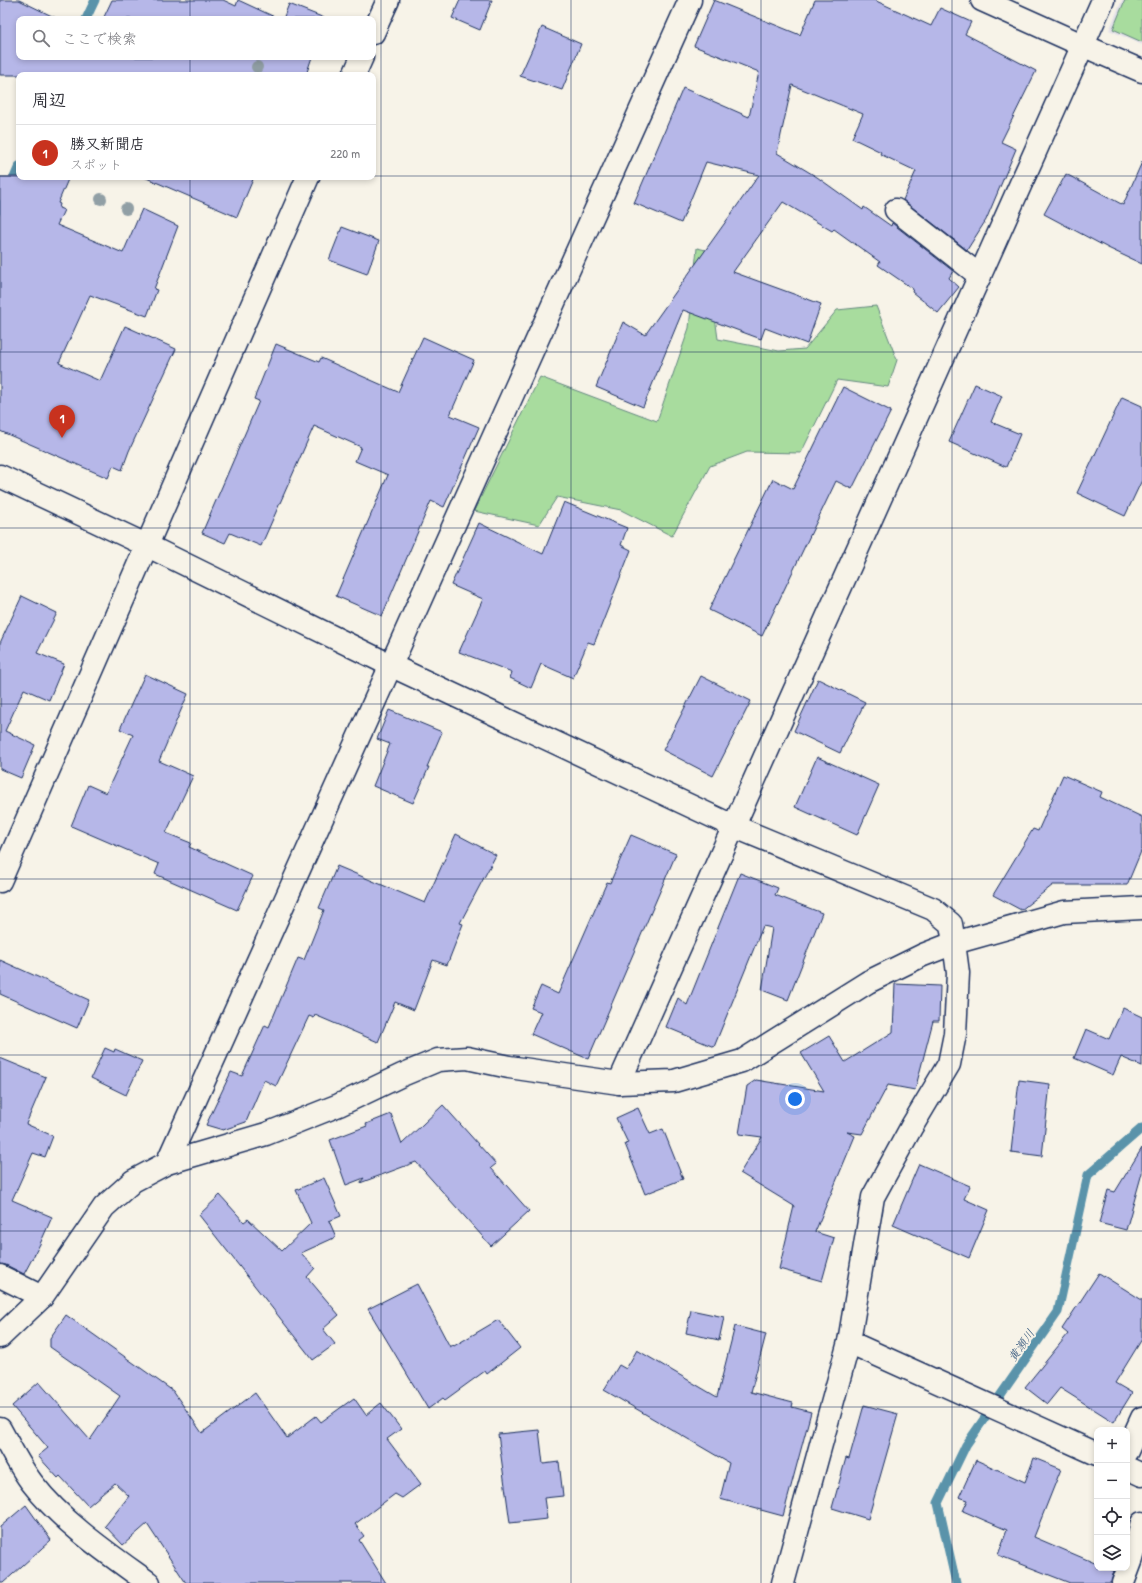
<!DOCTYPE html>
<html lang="ja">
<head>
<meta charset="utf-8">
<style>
  :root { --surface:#fff; --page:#f7f7f7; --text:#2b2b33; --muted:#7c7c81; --line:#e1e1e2; --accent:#c8321e }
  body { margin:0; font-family:"Patrick Hand","Klee One",sans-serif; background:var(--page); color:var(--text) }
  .controls { position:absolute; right:12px; bottom:12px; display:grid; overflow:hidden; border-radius:8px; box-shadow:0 2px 6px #0003 }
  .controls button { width:36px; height:36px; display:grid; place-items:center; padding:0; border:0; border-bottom:1px solid var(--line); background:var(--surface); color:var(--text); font:20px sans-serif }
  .you { position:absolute; left:795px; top:1099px; width:14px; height:14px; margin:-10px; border:3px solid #fff; border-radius:50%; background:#1a73e8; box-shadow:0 0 0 6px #1a73e833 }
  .badge { display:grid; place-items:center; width:26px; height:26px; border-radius:50%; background:var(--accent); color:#fff; font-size:13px; font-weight:700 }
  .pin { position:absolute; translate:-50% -33px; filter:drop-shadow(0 1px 2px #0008) }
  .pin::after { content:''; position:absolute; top:21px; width:14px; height:12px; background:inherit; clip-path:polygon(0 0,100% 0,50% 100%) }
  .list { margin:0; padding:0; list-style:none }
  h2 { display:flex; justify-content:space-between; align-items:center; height:52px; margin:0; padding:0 16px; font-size:17px }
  h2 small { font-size:13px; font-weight:400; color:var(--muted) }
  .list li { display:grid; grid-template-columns:26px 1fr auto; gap:12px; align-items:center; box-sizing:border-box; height:56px; padding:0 16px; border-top:1px solid var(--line) }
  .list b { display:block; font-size:15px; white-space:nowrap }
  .list p { margin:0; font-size:13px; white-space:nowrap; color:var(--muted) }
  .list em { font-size:13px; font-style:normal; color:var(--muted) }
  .icon { flex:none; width:22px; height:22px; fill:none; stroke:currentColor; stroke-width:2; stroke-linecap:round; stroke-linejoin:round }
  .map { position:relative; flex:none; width:1142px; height:1583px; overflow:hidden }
  .search { position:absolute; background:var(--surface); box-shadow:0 2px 6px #0003; left:16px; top:16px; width:360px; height:44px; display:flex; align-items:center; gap:10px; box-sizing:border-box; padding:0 14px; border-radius:8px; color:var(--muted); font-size:15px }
  .panel { position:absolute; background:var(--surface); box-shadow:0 2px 6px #0003; left:16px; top:72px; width:360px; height:108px; border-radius:8px }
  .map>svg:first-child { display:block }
  .built { fill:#e4e1e8 }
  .green { fill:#a8dc9e; stroke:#62867e }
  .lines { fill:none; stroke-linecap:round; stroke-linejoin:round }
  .stream { stroke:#5a93aa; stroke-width:9 }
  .building { fill:#b6b7e8; stroke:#1b2f5e }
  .minor-casing { stroke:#1b2f5e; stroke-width:25 }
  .tertiary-casing { stroke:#1b2f5e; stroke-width:25 }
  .minor { stroke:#f7f3e8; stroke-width:22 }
  .tertiary { stroke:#f7f3e8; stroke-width:22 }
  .tree { fill:#919fa5 }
  .grid { fill:none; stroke:#1b2f5e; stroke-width:1; stroke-opacity:0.55 }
  .labels { text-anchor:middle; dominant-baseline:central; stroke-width:3.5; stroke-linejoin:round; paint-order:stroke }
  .water-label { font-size:12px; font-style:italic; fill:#35587e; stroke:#f7f3e8 }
</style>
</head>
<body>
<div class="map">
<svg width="1142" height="1583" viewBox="0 0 1142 1583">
  <rect width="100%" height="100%" fill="#f7f3e8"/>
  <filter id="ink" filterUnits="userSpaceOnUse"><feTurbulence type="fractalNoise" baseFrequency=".025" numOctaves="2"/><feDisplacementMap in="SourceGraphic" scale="8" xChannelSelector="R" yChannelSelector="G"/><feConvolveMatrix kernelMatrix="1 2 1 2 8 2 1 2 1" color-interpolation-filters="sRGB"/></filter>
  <g filter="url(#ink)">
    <path class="built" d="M 1122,0 L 1142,0 L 1142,45 L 1109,30 Z"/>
    <g class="green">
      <path d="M 1125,0 L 1142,0 L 1142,42 L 1113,29 Z"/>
      <path d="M 697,248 L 706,250 L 718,339 L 779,351 L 805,349 L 837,310 L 876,306 L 897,360 L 888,387 L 837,380 L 801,453 L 747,452 L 710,466 L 672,536 L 621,510 L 557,497 L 539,525 L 474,511 L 540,377 L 657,421 L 689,328 Z"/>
    </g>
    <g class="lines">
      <g class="stream">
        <path d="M 86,19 L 95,0"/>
        <path d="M 0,210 L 19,166"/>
        <path d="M 956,1583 L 938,1503 L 966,1445 L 1058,1312 L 1088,1175 L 1142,1128"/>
      </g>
    </g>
    <g class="building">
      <path d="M 0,0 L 19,0 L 58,19 L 19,19 L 19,57 L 312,57 L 306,75 L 0,75 Z"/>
      <path d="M 112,0 L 223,0 L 236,6 L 238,0 L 279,19 L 103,19 Z"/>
      <path d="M 460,0 L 492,0 L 480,30 L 452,18 Z"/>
      <path d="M 714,0 L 800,35 L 815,0 L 874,0 L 931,26 L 940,8 L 971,22 L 965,34 L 1036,71 L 1001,142 L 1016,149 L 986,220 L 967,250 L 903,200 L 916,171 L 880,154 L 881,152 L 852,138 L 863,114 L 792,85 L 777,153 L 817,177 L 863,210 L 864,207 L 891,226 L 892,223 L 953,271 L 949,278 L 959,287 L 938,313 L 912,292 L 913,289 L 878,265 L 880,262 L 834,229 L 832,231 L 783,202 L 733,272 L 821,304 L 807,344 L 765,328 L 761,339 L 683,310 L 643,407 L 596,387 L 623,322 L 645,335 L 759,175 L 706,162 L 681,223 L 634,203 L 683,88 L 749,117 L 759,72 L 694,46 Z"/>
      <path d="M 289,4 L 327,19 L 283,19 Z"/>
      <path d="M 542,27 L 581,44 L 562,90 L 520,76 Z"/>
      <path d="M 1142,162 L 1142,264 L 1108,248 L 1044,214 L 1066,174 L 1123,205 Z"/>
      <path d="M 0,177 L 69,177 L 58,203 L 60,204 L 59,208 L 64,210 L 57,225 L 123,253 L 142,209 L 178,226 L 154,289 L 157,290 L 147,316 L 90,295 L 59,363 L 100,381 L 125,326 L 176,349 L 129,451 L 122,470 L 113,466 L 108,478 L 0,431 Z"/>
      <path d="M 144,177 L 254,177 L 237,217 Z"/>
      <path d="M 342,227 L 379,241 L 367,274 L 329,260 Z"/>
      <path d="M 423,337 L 474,360 L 450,415 L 479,427 L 444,507 L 431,501 L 382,616 L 336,596 L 388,475 L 355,461 L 361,447 L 314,426 L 261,546 L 230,533 L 225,543 L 202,533 L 259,401 L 254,399 L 276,344 L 319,362 L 321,358 L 398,392 Z"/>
      <path d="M 975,384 L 1002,396 L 991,422 L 1020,434 L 1006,467 L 949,442 Z"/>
      <path d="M 843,387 L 891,411 L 852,489 L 836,481 L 762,636 L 709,610 L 773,479 L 793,489 Z"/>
      <path d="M 1122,397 L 1142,406 L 1142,480 L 1125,516 L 1077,493 Z"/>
      <path d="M 564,502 L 627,528 L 621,545 L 631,550 L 594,644 L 588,642 L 573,678 L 541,664 L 531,688 L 510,678 L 512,672 L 459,652 L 483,599 L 451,585 L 479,523 L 543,554 Z"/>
      <path d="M 22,596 L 57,613 L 37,653 L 64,664 L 49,700 L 24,689 L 5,731 L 35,745 L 21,778 L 0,769 L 0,643 Z"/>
      <path d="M 145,674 L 188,694 L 159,761 L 193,776 L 166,833 L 191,843 L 189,847 L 253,876 L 237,910 L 155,874 L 159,864 L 71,826 L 88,785 L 106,793 L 133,735 L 120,729 Z"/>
      <path d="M 701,676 L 751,701 L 713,776 L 663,750 Z"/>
      <path d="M 818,679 L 865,702 L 840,753 L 794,731 Z"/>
      <path d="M 389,710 L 442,732 L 427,767 L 429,767 L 413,803 L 373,786 L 390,744 L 377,739 Z"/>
      <path d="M 817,757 L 879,785 L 857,835 L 795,807 Z"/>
      <path d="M 1063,775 L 1102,792 L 1100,797 L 1142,817 L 1142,849 L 1127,885 L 1053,885 L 1021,910 L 993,895 L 1033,829 L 1038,831 Z"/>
      <path d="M 456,834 L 496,855 L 460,923 L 463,924 L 447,965 L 433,960 L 414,1010 L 395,1002 L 378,1042 L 315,1015 L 314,1018 L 309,1016 L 276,1086 L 264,1080 L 246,1122 L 223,1130 L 206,1125 L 231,1072 L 242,1076 L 265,1025 L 269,1027 L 298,958 L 304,960 L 324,910 L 319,908 L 337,866 L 425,903 Z"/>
      <path d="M 631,835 L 676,854 L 588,1059 L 531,1034 L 541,1012 L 531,1008 L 541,986 L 558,994 L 607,882 L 610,883 Z"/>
      <path d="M 740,873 L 778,888 L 775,895 L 822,913 L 788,1000 L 762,990 L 772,928 L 763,926 L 714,1047 L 666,1027 L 678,998 L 687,1005 Z"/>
      <path d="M 0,960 L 89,1000 L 77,1028 L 0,994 Z"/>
      <path d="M 895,984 L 940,986 L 939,1021 L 933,1021 L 915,1090 L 888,1085 L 862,1134 L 847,1132 L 855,1136 L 815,1232 L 834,1238 L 822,1281 L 779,1269 L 794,1206 L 740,1173 L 762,1137 L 739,1134 L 747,1086 L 756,1080 L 824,1091 L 801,1053 L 829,1036 L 845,1062 L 893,1032 Z"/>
      <path d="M 1123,1008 L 1142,1017 L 1142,1066 L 1121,1057 L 1113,1075 L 1074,1058 L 1086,1029 L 1109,1039 Z"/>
      <path d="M 105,1048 L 114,1052 L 115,1049 L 142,1061 L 126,1095 L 91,1078 Z"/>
      <path d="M 0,1058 L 46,1077 L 26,1124 L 53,1136 L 45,1157 L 33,1153 L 12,1200 L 52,1217 L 40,1244 L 24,1274 L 6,1265 L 0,1264 Z"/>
      <path d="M 1019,1080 L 1050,1084 L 1042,1156 L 1011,1152 Z"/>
      <path d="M 443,1105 L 496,1164 L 491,1168 L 529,1211 L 491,1246 L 416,1162 L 360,1183 L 364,1178 L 346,1185 L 330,1140 L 367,1126 L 366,1124 L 391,1114 L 402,1144 Z"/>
      <path d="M 638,1108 L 650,1134 L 663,1129 L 683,1179 L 645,1194 L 625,1144 L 628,1143 L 616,1118 Z"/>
      <path d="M 1142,1148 L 1142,1173 L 1126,1230 L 1099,1223 L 1108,1190 L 1115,1192 Z"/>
      <path d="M 919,1164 L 970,1186 L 964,1199 L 989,1210 L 969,1258 L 893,1225 Z"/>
      <path d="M 324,1178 L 341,1216 L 329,1221 L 336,1237 L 301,1253 L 315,1268 L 307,1277 L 339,1315 L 323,1329 L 335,1344 L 313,1360 L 199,1215 L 220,1195 L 244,1222 L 248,1219 L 282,1251 L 311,1223 L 296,1190 Z"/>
      <path d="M 1099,1273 L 1142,1300 L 1142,1339 L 1115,1383 L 1132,1393 L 1114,1422 L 1060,1388 L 1047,1404 L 1025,1387 L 1068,1334 L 1062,1329 Z"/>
      <path d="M 417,1284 L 450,1347 L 453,1345 L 454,1346 L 498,1320 L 520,1348 L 487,1374 L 485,1371 L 445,1400 L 443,1398 L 428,1409 L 368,1309 Z"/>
      <path d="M 691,1310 L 724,1317 L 719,1340 L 686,1333 Z"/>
      <path d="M 66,1315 L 173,1391 L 202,1433 L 255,1393 L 287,1438 L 316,1416 L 321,1422 L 354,1398 L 366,1415 L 381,1403 L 401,1429 L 387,1439 L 421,1484 L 402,1498 L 395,1494 L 355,1524 L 364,1536 L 359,1540 L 386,1583 L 186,1583 L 147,1524 L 123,1545 L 105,1526 L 129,1496 L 115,1483 L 88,1506 L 60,1476 L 58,1478 L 38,1456 L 48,1448 L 12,1406 L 39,1382 L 90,1440 L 120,1396 L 50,1347 L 50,1338 Z"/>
      <path d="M 735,1326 L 766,1334 L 751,1392 L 793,1403 L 792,1407 L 811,1412 L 783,1516 L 720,1499 L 729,1463 L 604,1390 L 619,1365 L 626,1369 L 637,1350 L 717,1397 Z"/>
      <path d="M 864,1405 L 898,1414 L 868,1519 L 832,1508 L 846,1458 L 849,1459 Z"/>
      <path d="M 539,1430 L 543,1464 L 559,1462 L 563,1496 L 544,1498 L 547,1519 L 510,1523 L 498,1434 Z"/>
      <path d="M 1034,1458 L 1061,1469 L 1034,1537 L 1097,1564 L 1097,1568 L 1106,1568 L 1114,1571 L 1111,1583 L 1070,1583 L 998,1555 L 1007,1530 L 963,1511 L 968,1500 L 959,1497 L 976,1460 L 1025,1482 Z"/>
      <path d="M 26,1505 L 51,1540 L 3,1583 L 0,1583 L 0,1527 Z"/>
    </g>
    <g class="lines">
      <g class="minor-casing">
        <g id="minor">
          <path d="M 1082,45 L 1142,71"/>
          <path d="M 896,210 L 980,276"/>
          <path d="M 619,1083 L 1103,0"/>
          <path d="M 167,1163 L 690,0"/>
          <path d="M 0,1276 L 42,1297"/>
          <path d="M 0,1337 L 42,1297 L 104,1207 L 133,1181 L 167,1163 L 266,1134 L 339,1105 L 402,1075 L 438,1060 L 467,1058 L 509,1067 L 619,1083 L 674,1081 L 742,1061 L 868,982 L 923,955 L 954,943"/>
          <path d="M 849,1342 L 1097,1454"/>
          <path d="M 0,1429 C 10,1447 21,1469 33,1484 C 64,1524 109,1554 149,1583"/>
          <path d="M 1127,1451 L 1142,1418"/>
          <path d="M 1127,1468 L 1142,1475"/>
          <path d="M 783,1583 L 849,1342 L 873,1197 L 912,1126 L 949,1064 L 955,1034 L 958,973 L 954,943 L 1064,912 L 1142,908"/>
          <path d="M 1123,1583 L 1132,1559 L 1142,1523"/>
        </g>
      </g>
      <g class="tertiary-casing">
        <g id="tertiary">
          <path d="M 982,0 L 1082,45"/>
          <path d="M 373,33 L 388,0"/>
          <path d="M 354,75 L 362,57"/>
          <path d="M 0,476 L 146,545 L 390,665 L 733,826 L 933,909 L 951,924 L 954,943"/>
          <path d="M 0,881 L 308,177"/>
        </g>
      </g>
      <use href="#minor" class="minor"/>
      <use href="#tertiary" class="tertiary"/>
    </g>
    <g class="tree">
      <circle cx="257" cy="67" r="6"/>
      <circle cx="101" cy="199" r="6"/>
      <circle cx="126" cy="209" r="6"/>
    </g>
  </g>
  <path class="grid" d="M 190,0 L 190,19M 381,0 L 381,1583M 571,0 L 571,1583M 761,0 L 761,1583M 952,0 L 952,1583M 190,57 L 190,75M 0,176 L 19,176M 373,176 L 1142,176M 190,177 L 190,1583M 0,352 L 1142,352M 0,528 L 1142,528M 0,704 L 1142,704M 0,879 L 1142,879M 0,1055 L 1142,1055M 0,1231 L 1142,1231M 0,1407 L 1142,1407"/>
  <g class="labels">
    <g class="water-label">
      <text transform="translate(1021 1345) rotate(-55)">黄瀬川</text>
    </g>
  </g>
</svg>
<div class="controls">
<button>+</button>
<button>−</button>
<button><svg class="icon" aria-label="locate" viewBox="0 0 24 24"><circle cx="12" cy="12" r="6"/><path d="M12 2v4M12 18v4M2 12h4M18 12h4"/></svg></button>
<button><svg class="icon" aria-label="layers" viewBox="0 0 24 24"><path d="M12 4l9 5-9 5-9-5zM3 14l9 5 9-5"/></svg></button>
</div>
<div class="you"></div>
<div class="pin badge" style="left:62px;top:438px">1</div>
<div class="search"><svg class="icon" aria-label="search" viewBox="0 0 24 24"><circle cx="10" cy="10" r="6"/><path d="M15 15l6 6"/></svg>ここで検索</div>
<section class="panel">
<h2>周辺<small></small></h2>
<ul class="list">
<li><span class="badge">1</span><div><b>勝又新聞店</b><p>スポット</p></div><em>220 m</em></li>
</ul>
</section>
</div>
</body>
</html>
